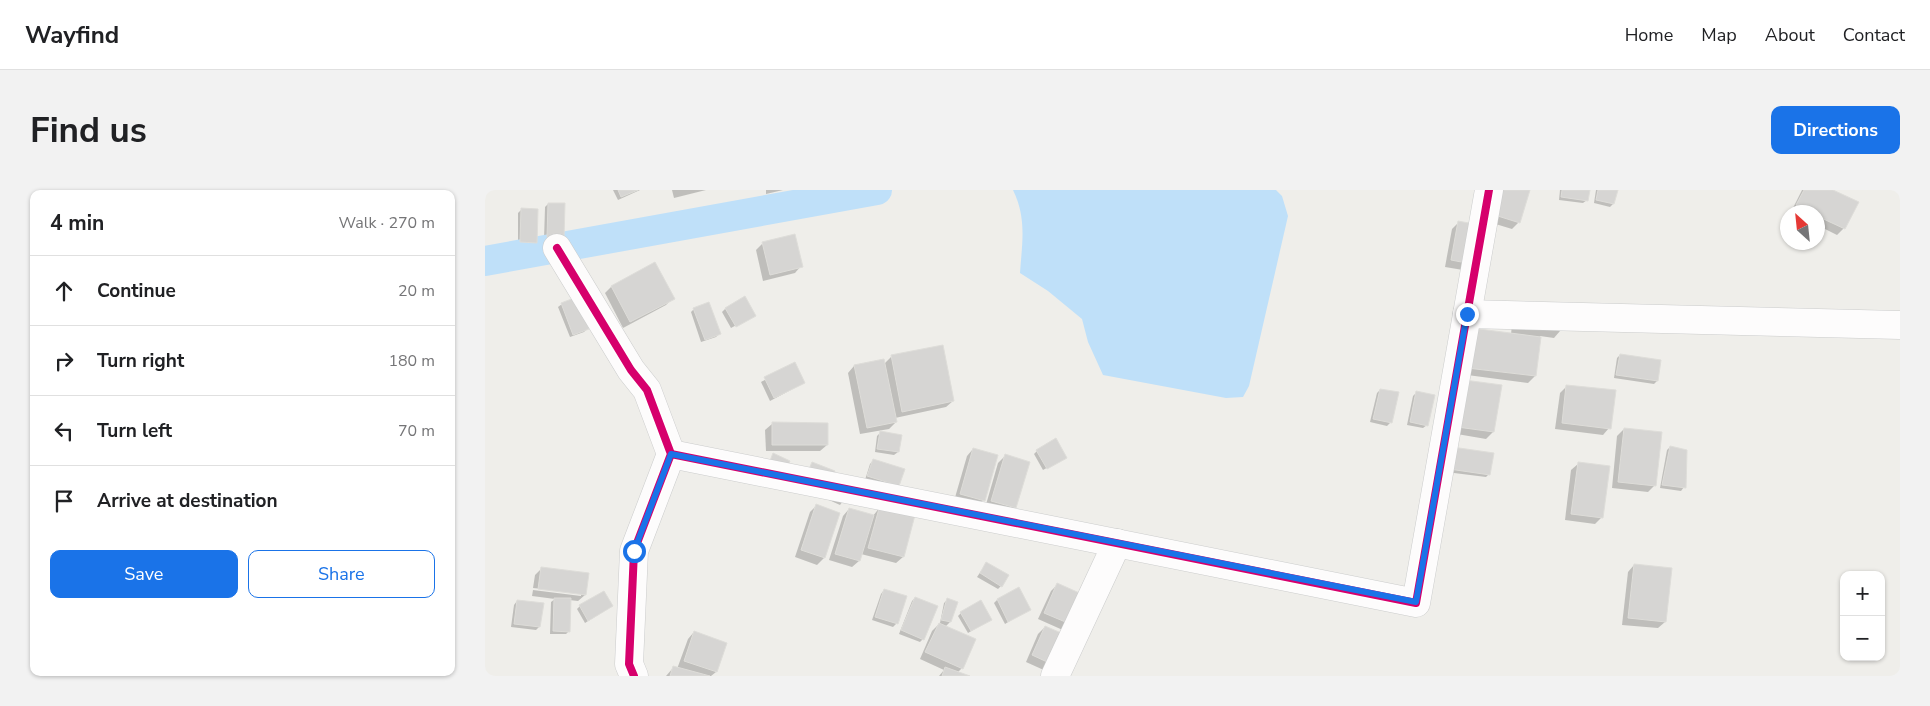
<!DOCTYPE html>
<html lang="en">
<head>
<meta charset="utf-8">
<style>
  :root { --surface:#fff; --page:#f2f2f2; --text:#202124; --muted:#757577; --line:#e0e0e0; --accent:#1a73e8 }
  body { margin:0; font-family:"Nunito Sans",sans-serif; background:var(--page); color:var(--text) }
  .controls { position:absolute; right:15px; bottom:15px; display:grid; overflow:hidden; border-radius:10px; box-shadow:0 1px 4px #0004 }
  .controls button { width:45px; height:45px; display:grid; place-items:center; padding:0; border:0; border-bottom:1px solid var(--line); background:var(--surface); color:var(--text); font:25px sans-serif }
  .compass { position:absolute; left:1295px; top:15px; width:45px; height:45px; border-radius:50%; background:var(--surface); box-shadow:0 1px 4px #0004; rotate:333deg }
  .stop { position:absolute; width:15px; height:15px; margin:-11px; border:4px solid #1a73e8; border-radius:50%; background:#fff }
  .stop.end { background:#1a73e8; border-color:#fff; box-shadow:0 1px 5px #0008 }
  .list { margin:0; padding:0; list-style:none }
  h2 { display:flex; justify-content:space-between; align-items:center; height:65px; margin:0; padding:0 20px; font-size:21px }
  h2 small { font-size:16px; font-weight:400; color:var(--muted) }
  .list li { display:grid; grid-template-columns:32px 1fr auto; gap:15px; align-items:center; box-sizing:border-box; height:70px; padding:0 20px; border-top:1px solid var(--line) }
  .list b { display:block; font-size:19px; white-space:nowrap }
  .list em { font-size:16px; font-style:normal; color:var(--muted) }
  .actions { display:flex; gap:10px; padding:15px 20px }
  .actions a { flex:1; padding:11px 0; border:1px solid var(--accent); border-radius:10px; text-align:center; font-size:18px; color:var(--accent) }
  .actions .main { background:var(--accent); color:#fff }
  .icon { flex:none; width:28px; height:28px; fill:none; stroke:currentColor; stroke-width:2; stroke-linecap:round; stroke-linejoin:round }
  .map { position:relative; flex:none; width:1415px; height:486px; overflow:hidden; border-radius:10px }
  header { display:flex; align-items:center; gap:30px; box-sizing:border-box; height:70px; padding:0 25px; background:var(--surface); border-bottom:1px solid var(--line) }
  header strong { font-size:24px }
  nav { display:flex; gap:28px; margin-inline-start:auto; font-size:18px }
  .intro { display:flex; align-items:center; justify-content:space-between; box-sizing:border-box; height:120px; padding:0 30px }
  h1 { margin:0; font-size:35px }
  .button { padding:12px 22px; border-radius:10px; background:var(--accent); color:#fff; font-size:18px; font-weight:700 }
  main { display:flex; gap:30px; padding:0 30px }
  aside { flex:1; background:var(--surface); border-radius:10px; box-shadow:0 1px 4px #0004 }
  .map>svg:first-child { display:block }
  .water { fill:#bfe0f9 }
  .shadow { fill:#0003 }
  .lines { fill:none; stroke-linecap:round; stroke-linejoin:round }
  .canal { stroke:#bfe0f9; stroke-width:30 }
  .building { fill:#d6d5d3; stroke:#deddd9 }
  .minor-casing { stroke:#cbcccc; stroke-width:29 }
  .minor { stroke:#fdfcfc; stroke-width:28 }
  .cycleway-casing { stroke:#fff; stroke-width:11 }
  .cycleway { stroke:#d6006c; stroke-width:8 }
  .route { stroke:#1a73e8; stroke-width:6 }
</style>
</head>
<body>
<header>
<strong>Wayfind</strong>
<nav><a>Home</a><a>Map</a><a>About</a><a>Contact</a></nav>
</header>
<div class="intro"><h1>Find us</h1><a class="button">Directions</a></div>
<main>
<aside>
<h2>4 min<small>Walk · 270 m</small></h2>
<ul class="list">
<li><svg class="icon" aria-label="ahead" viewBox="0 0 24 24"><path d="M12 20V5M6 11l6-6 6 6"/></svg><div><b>Continue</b></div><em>20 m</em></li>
<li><svg class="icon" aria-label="right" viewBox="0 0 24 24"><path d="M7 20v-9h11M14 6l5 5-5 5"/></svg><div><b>Turn right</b></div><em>180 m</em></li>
<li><svg class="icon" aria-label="left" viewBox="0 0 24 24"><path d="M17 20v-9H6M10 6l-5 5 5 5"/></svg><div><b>Turn left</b></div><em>70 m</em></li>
<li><svg class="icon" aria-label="arrive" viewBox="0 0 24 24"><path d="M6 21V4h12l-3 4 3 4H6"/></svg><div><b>Arrive at destination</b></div></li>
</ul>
<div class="actions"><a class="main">Save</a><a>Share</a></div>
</aside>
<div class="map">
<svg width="1415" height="486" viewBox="0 0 1415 486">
  <rect width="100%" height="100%" fill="#efeeea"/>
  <path class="water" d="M 528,0 L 791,0 L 797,6 L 803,26 L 764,196 L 758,207 L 741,208 L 618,185 L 603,152 L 597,129 L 563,101 L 535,83 C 537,53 542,29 528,0 Z"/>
  <g class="shadow">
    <path d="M 128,0 L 155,0 L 133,10 Z"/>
    <path d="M 187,0 L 221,0 L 189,8 Z"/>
    <path d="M 281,0 L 298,0 L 281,4 Z"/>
    <path d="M 1044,0 L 1034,32 L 1027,39 L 994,29 Z"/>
    <path d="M 1075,0 L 1104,0 L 1102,10 L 1098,13 L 1074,10 Z"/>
    <path d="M 1111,0 L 1131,0 L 1128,14 L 1125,17 L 1109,13 Z"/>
    <path d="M 1317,0 L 1346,0 L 1359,38 L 1352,45 L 1332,35 L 1332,22 L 1306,22 Z"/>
    <path d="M 63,14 L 74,50 L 59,50 L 60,17 Z"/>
    <path d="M 37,19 L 51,52 L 48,56 L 33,55 L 33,23 Z"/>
    <path d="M 974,32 L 990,82 L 960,77 L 967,39 Z"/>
    <path d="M 278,53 L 316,76 L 310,83 L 278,91 L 271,60 Z"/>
    <path d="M 126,97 L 188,108 L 181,115 L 138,138 L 120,103 Z"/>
    <path d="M 1036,111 L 1079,116 L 1075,141 L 1069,148 L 1055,146 L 1050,186 L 1043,193 L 967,183 L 1026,144 L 1029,117 Z"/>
    <path d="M 77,114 L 102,139 L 99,142 L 85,147 L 73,117 Z"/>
    <path d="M 209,119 L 234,144 L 231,147 L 216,152 L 206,122 Z"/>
    <path d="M 240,119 L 268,126 L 246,138 L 237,122 Z"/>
    <path d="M 457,156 L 468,211 L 461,217 L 410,228 L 411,232 L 404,239 L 375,244 L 363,183 L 369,176 L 399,174 L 406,167 Z"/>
    <path d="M 1135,165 L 1172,191 L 1169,194 L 1129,188 L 1132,168 Z"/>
    <path d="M 309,174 L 319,193 L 285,211 L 276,192 Z"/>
    <path d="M 1015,196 L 1008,242 L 1001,249 L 966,243 Z"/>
    <path d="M 1082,196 L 1124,238 L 1118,245 L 1070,239 L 1075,203 Z"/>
    <path d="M 895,200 L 905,233 L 902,236 L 885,232 L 892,203 Z"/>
    <path d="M 932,202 L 942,235 L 938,238 L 922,235 L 928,206 Z"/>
    <path d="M 287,234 L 342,255 L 335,261 L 281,261 L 280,240 Z"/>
    <path d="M 1139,239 L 1170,295 L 1163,302 L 1127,298 L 1132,246 Z"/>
    <path d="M 395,243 L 413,262 L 409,265 L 390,262 L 392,246 Z"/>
    <path d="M 1185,257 L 1199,297 L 1196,301 L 1175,298 L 1182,260 Z"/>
    <path d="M 488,259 L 498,310 L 492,317 L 469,311 L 482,266 Z"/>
    <path d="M 968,259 L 1004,284 L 1001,287 L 961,282 Z"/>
    <path d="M 552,261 L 579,268 L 558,280 L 549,264 Z"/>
    <path d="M 520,266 L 530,317 L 523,324 L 500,318 L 513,273 Z"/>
    <path d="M 388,271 L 413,296 L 380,290 L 385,274 Z"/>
    <path d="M 1093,274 L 1117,327 L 1110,334 L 1080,330 L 1086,280 Z"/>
    <path d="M 352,290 L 358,311 L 355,315 L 344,310 Z"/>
    <path d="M 332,315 L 354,323 L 339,368 L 332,375 L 310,367 L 325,322 Z"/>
    <path d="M 395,317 L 418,367 L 411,373 L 376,364 L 374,371 L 367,377 L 344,370 L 358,326 L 364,319 L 388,326 Z"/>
    <path d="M 501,374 L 516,396 L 513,399 L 492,387 Z"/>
    <path d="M 1149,375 L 1180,432 L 1173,438 L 1137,435 L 1143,382 Z"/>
    <path d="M 57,378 L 100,405 L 93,411 L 84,410 L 84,441 L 81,444 L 65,444 L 66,412 L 70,409 L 47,406 L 48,400 L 96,406 L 96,403 L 48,398 L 50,385 Z"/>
    <path d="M 573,394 L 589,445 L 553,429 L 566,401 Z"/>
    <path d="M 399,400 L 412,433 L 408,437 L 387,430 L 396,404 Z"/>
    <path d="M 430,408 L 438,449 L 435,452 L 414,444 L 427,411 Z"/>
    <path d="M 462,410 L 465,432 L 460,437 L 477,478 L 472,483 L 481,486 L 454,486 L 459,480 L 435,469 L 447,441 L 455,433 L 459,413 Z"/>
    <path d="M 512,410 L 544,419 L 520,434 L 509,413 Z"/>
    <path d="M 32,411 L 54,437 L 51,440 L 26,437 L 29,415 Z"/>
    <path d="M 95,416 L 127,416 L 100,433 L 92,419 Z"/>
    <path d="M 476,423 L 505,430 L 483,443 L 473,426 Z"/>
    <path d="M 560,437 L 572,486 L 541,472 L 553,444 Z"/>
    <path d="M 209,442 L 241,453 L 231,482 L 226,486 L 181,486 L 188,478 L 192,479 L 203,449 Z"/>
  </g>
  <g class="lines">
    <path class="canal" d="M 0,71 L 392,0"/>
  </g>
  <g class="building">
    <path d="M 133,0 L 153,0 L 136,7 Z"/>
    <path d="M 1007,0 L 1045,0 L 1035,33 L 1000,22 Z"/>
    <path d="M 1077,0 L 1105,0 L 1103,11 L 1076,7 Z"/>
    <path d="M 1113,0 L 1133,0 L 1129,14 L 1111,10 Z"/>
    <path d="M 1319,0 L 1348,0 L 1374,12 L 1360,39 L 1332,26 L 1332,22 L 1326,22 L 1311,15 Z"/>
    <path d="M 63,13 L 80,13 L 79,47 L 62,47 Z"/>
    <path d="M 36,18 L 53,19 L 52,53 L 35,52 Z"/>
    <path d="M 973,31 L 1005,37 L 997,76 L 966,70 Z"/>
    <path d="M 310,44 L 318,77 L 285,85 L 277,52 Z"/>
    <path d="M 170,72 L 190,109 L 145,132 L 126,96 Z"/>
    <path d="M 260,106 L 271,126 L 251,137 L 240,118 Z"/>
    <path d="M 92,107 L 104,139 L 88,145 L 76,113 Z"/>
    <path d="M 224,112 L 236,144 L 220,150 L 208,118 Z"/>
    <path d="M 979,137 L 1056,147 L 1051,186 L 973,177 Z"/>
    <path d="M 458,155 L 469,211 L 417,222 L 406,165 Z"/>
    <path d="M 1135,164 L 1176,170 L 1173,191 L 1131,185 Z"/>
    <path d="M 399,169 L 412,232 L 382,238 L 369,175 Z"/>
    <path d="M 310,172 L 320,193 L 289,208 L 279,187 Z"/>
    <path d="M 979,190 L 1017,195 L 1009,242 L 972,237 Z"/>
    <path d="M 1081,195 L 1131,200 L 1126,239 L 1077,233 Z"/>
    <path d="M 895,199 L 914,202 L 907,233 L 888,229 Z"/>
    <path d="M 931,201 L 950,205 L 943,236 L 925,232 Z"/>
    <path d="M 287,232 L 343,233 L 343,255 L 287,255 Z"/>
    <path d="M 1139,238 L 1177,242 L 1171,296 L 1133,292 Z"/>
    <path d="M 395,241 L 417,245 L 414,262 L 392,259 Z"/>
    <path d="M 571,248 L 582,268 L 562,279 L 551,260 Z"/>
    <path d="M 1185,256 L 1202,260 L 1201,298 L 1177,295 Z"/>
    <path d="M 967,257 L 1009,263 L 1005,285 L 964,279 Z"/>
    <path d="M 488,258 L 513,265 L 500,311 L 475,304 Z"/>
    <path d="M 288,263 L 305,271 L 300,283 L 283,276 Z"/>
    <path d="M 520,264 L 545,272 L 531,318 L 506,311 Z"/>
    <path d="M 388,269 L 420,279 L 414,296 L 382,286 Z"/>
    <path d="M 327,272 L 350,281 L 346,293 L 322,284 Z"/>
    <path d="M 1093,272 L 1125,276 L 1118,328 L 1086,324 Z"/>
    <path d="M 331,314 L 355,323 L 340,368 L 316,360 Z"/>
    <path d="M 395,315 L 430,325 L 419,367 L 383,358 Z"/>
    <path d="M 364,318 L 389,325 L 375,371 L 350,364 Z"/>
    <path d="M 501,372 L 524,385 L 517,397 L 495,383 Z"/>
    <path d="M 1149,374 L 1187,378 L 1181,432 L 1143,428 Z"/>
    <path d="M 56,377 L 104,383 L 101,405 L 53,399 Z"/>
    <path d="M 572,393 L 610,410 L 597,439 L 559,423 Z"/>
    <path d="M 534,397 L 546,420 L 523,432 L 512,409 Z"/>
    <path d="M 399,399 L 422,406 L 413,434 L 390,427 Z"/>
    <path d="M 119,401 L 128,416 L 103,431 L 94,415 Z"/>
    <path d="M 430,407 L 453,416 L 439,450 L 416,440 Z"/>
    <path d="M 69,408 L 86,408 L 85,442 L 68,441 Z"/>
    <path d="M 462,408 L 473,412 L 466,432 L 456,430 Z"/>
    <path d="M 32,410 L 59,413 L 55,437 L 29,434 Z"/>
    <path d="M 496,410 L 507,430 L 486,441 L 475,422 Z"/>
    <path d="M 454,433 L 491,449 L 478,479 L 440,462 Z"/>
    <path d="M 560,436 L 597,452 L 584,482 L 547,465 Z"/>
    <path d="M 209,441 L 242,453 L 232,482 L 199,471 Z"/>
    <path d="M 188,476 L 225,486 L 185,486 Z"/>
    <path d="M 460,477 L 485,486 L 457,486 Z"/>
  </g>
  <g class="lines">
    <g class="minor-casing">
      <g id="minor">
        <path d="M 72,58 L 146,180 L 162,200 L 186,264 L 149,361 L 144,474 L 149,486"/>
        <path d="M 982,124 L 1415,135"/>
        <path d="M 186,264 L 931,413 L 1004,0"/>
        <path d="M 570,486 L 632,353"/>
      </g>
    </g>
    <use href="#minor" class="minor"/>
    <g class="cycleway-casing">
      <g id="cycleway">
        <path d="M 72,58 L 146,180 L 162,200 L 186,264 L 149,361 L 144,474 L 149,486"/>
        <path d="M 186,264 L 931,413 L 1004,0"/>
      </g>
    </g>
    <use href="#cycleway" class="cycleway"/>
  </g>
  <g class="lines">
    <path class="route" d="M 149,361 L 186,264 L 931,412 L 982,124"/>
  </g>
</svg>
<div class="controls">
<button>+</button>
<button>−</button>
</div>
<svg class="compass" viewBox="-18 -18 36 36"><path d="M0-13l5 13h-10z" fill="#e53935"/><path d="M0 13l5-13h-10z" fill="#757577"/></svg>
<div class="stop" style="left:149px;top:361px"></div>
<div class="stop end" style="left:982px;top:124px"></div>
</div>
</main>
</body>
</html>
